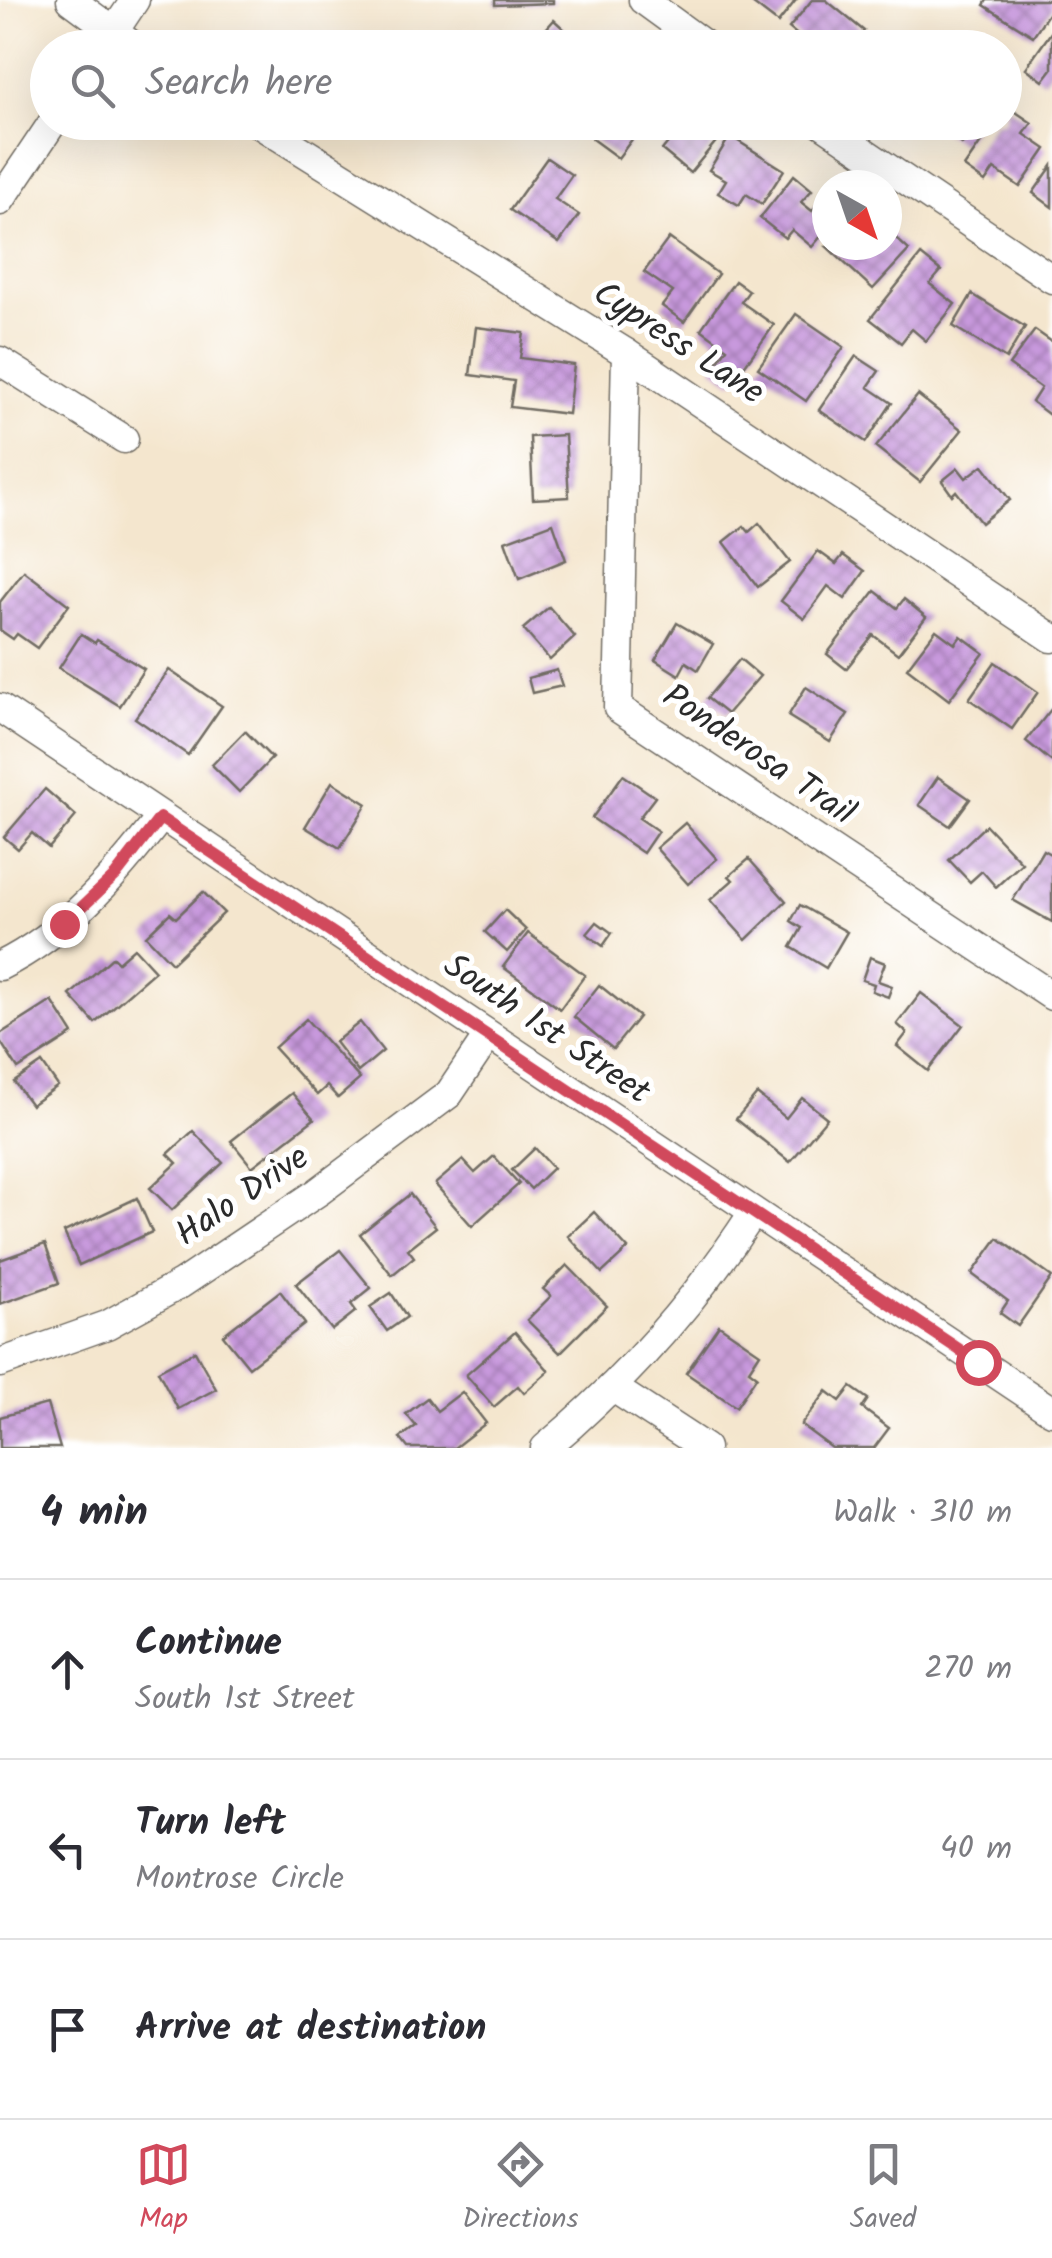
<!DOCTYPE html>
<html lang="en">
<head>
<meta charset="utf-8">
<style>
  :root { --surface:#fff; --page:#f2f2f3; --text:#2b2b33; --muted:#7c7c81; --line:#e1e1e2; --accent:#d1495b }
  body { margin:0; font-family:Kalam,sans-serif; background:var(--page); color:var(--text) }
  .compass { position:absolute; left:812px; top:170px; width:90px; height:90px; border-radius:50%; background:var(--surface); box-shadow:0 10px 40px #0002; rotate:140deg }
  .stop { position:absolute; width:30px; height:30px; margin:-22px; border:8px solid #d1495b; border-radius:50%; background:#fff }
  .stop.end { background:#d1495b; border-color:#fff; box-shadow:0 2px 10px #0008 }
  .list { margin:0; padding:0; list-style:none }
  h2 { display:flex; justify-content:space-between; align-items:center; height:130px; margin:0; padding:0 40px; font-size:42px }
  h2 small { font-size:32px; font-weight:400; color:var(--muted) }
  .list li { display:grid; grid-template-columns:65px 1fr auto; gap:30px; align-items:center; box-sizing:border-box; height:180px; padding:0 40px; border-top:2px solid var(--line) }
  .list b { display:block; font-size:38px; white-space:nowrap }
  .list p { margin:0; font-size:32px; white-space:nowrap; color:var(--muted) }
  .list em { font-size:32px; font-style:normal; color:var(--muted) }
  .icon { flex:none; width:55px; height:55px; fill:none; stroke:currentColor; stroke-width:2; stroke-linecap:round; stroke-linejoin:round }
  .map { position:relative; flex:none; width:1052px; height:1448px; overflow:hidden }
  .search { position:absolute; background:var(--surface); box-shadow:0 10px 40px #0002; left:30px; right:30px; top:30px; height:110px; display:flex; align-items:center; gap:25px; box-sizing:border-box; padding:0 35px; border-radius:55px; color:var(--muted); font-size:38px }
  .sheet { height:670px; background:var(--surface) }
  nav { display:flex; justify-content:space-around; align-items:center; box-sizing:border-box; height:140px; border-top:2px solid var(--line); background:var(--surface); font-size:28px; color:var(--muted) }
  nav a { display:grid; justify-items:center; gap:5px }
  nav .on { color:var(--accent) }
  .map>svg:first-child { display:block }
  .building { fill:url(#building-cross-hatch) }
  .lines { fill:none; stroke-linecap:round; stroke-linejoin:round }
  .minor-casing { stroke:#716c64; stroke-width:31 }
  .minor { stroke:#fff; stroke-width:28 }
  .route { stroke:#d1495b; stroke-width:12 }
  .labels { text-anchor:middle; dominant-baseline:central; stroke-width:10; stroke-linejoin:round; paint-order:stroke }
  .street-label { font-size:35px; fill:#2b2b2b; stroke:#fff }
</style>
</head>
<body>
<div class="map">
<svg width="1052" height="1448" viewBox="0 0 1052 1448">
  <defs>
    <pattern id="building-cross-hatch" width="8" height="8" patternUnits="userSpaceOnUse" patternTransform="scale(2.5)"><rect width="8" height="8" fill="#c899dd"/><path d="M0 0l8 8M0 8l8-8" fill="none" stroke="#a37db3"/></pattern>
  </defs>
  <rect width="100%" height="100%" fill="#fff"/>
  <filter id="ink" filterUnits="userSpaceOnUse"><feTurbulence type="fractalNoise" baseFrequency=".01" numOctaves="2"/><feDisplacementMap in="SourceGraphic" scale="20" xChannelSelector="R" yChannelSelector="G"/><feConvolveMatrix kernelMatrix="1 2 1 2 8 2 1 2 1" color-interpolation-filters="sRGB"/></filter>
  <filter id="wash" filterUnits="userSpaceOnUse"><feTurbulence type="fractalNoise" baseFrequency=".0048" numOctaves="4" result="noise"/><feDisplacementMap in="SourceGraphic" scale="40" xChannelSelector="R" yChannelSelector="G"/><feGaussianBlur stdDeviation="2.25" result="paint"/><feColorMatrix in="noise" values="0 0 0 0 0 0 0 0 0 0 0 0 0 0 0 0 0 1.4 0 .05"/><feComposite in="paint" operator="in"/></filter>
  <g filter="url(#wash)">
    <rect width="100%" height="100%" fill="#f4e6ce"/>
    <g id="blocks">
      <g class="building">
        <path d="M 495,0 L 553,0 L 553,3 L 495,5 Z"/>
        <path d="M 748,0 L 796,0 L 778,23 Z"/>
        <path d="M 812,0 L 826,0 L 864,31 L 850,48 L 813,48 L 789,28 Z"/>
        <path d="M 987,0 L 1052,0 L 1052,8 L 1033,36 L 984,5 Z"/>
        <path d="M 554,20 L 577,41 L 580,37 L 591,48 L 529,48 Z"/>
        <path d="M 1052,31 L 1052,69 L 1043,81 L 1026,68 Z"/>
        <path d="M 878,35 L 894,48 L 868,48 Z"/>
        <path d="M 1007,106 L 1032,123 L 1024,134 L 1046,149 L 1020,187 L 994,169 L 985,182 L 964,167 L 995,122 L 1004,122 Z"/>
        <path d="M 605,122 L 645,122 L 618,158 L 592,139 Z"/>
        <path d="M 685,122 L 723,122 L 728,127 L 690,173 L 662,150 Z"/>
        <path d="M 941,122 L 978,122 L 962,144 L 937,127 Z"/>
        <path d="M 730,136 L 784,170 L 762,204 L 746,194 L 739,205 L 718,193 L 726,180 L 709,170 Z"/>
        <path d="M 547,158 L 572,175 L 555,199 L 579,215 L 559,243 L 510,210 Z"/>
        <path d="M 1052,166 L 1052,207 L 1033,193 Z"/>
        <path d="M 794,175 L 812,190 L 801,202 L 812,211 L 823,196 L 827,199 L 827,229 L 812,247 L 792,230 L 785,238 L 760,218 Z"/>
        <path d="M 887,230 L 909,250 L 873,289 L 827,247 L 887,245 Z"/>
        <path d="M 669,238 L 718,274 L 684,322 L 662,306 L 673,292 L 644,272 Z"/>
        <path d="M 921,255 L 941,271 L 930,284 L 955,304 L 926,341 L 912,329 L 901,343 L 870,319 Z"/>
        <path d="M 735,281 L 749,291 L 741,302 L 774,325 L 733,382 L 713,368 L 727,348 L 701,329 Z"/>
        <path d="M 972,294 L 1025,327 L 1006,359 L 953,326 Z"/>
        <path d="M 796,314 L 844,347 L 806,401 L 758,368 Z"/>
        <path d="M 476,327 L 524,333 L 520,358 L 574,365 L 568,414 L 510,407 L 514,381 L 470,375 Z"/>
        <path d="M 1035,330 L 1052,342 L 1052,417 L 1032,402 L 1041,388 L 1009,365 Z"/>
        <path d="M 856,356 L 879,371 L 868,387 L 892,403 L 866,442 L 819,410 Z"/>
        <path d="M 918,395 L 962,430 L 920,482 L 876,447 Z"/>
        <path d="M 565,435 L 569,497 L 533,499 L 530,437 Z"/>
        <path d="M 983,465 L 1010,500 L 981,523 L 956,491 L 952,495 L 942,481 L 958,468 L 966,478 Z"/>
        <path d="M 553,523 L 566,560 L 519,579 L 505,541 Z"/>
        <path d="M 759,523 L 790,562 L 758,587 L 724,542 L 744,526 L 749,532 Z"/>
        <path d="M 818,551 L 836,564 L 843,555 L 865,571 L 845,599 L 828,586 L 804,619 L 781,601 Z"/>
        <path d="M 24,571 L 69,605 L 37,648 L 17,634 L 13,639 L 0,630 L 0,602 Z"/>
        <path d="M 875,591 L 897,608 L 904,599 L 926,617 L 898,654 L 873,635 L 846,669 L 827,654 Z"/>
        <path d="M 549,607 L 575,637 L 550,660 L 523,629 Z"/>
        <path d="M 677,623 L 713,644 L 698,670 L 686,662 L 679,675 L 655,660 Z"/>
        <path d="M 936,630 L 955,644 L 961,636 L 984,653 L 949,700 L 907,668 Z"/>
        <path d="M 81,634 L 95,643 L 97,640 L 144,669 L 120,706 L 59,668 Z"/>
        <path d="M 740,659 L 760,676 L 727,714 L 707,698 Z"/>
        <path d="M 995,662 L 1038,692 L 1012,729 L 969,699 Z"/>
        <path d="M 169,670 L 222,706 L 188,755 L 135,718 Z"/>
        <path d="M 557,670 L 562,686 L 532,693 L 528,678 Z"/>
        <path d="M 806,687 L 848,714 L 830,742 L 788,716 Z"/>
        <path d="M 1052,708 L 1052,762 L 1026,741 Z"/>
        <path d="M 245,731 L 272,758 L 239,792 L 212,765 Z"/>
        <path d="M 623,775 L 655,797 L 639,818 L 658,831 L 643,853 L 592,818 Z"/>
        <path d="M 938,777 L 970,799 L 950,826 L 919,805 Z"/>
        <path d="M 332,782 L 367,804 L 340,848 L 305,827 Z"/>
        <path d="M 45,789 L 76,816 L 49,848 L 32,833 L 18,849 L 4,837 Z"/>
        <path d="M 685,823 L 717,859 L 688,884 L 656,848 Z"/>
        <path d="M 986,825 L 1022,863 L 996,887 L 982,871 L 970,882 L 949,860 Z"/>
        <path d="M 1043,850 L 1052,855 L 1052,922 L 1013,900 Z"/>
        <path d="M 749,859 L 786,901 L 746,940 L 710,900 L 733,880 L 729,876 Z"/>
        <path d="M 203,892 L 224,913 L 172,963 L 146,936 L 170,913 L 176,918 Z"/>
        <path d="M 800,905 L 847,932 L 826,968 L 791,947 L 802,928 L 791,921 Z"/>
        <path d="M 505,910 L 526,930 L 507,952 L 485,932 Z"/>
        <path d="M 597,922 L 612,933 L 603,946 L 587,934 Z"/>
        <path d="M 528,933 L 585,975 L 560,1009 L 503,967 Z"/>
        <path d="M 134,948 L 155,971 L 95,1023 L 70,995 L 113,957 L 118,962 Z"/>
        <path d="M 870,957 L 885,963 L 878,981 L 892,986 L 888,997 L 872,991 L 874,984 L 862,980 Z"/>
        <path d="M 599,985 L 639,1017 L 613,1049 L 574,1017 Z"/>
        <path d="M 921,993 L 963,1025 L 928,1071 L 897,1046 L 907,1033 L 897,1024 Z"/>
        <path d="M 52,1001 L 73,1034 L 18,1069 L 0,1041 L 0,1034 Z"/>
        <path d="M 306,1019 L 360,1079 L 338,1098 L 327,1086 L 317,1095 L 274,1048 Z"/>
        <path d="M 360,1022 L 383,1051 L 358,1072 L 335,1042 Z"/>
        <path d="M 42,1063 L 58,1086 L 31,1105 L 14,1082 Z"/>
        <path d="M 292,1093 L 314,1119 L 252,1167 L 231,1141 Z"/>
        <path d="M 757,1094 L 786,1118 L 802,1098 L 827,1118 L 790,1162 L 736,1119 Z"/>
        <path d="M 193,1131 L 223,1163 L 172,1210 L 150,1188 L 177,1163 L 168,1154 Z"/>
        <path d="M 535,1148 L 553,1168 L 531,1189 L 512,1170 Z"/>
        <path d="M 494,1156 L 519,1184 L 472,1226 L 435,1184 L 463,1160 L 475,1173 Z"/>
        <path d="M 410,1194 L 436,1227 L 408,1249 L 414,1257 L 392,1275 L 360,1234 Z"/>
        <path d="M 137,1198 L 152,1232 L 79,1265 L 64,1232 Z"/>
        <path d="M 594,1212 L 628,1249 L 602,1273 L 568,1236 Z"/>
        <path d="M 998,1238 L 1052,1277 L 1018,1326 L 1000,1313 L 1008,1301 L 972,1274 Z"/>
        <path d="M 45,1244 L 59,1283 L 0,1304 L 0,1260 Z"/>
        <path d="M 340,1250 L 371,1288 L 351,1304 L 356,1311 L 332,1330 L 296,1284 Z"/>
        <path d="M 567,1265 L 607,1306 L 560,1353 L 527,1320 L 551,1296 L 543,1289 Z"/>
        <path d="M 280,1291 L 305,1324 L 249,1367 L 223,1335 Z"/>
        <path d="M 391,1293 L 407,1317 L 387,1331 L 370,1307 Z"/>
        <path d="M 719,1325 L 760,1353 L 749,1370 L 757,1376 L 736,1407 L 686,1373 Z"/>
        <path d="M 515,1332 L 549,1371 L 524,1393 L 518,1386 L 494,1407 L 466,1375 Z"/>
        <path d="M 195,1351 L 216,1389 L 178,1409 L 158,1371 Z"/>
        <path d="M 851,1387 L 868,1399 L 862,1408 L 889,1428 L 874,1448 L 832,1448 L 801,1425 L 827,1391 L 840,1401 Z"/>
        <path d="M 462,1392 L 486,1423 L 454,1448 L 408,1448 L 400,1438 L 416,1426 L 406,1414 L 427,1398 L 437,1411 Z"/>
        <path d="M 47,1404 L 60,1448 L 0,1448 L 0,1417 Z"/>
      </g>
    </g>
  </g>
  <g filter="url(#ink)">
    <use href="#blocks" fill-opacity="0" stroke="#716c64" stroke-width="2.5"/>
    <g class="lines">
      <g class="minor-casing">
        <g id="minor">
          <path d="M 71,0 L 136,48"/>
          <path d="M 643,0 L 709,48"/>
          <path d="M 103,48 L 135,0"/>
          <path d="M 256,122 L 626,353 L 1052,638"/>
          <path d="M 820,122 L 1052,279"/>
          <path d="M 0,201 L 53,122"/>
          <path d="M 626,353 L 618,708 L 1052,996"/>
          <path d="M 0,361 L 124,439"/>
          <path d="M 0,708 L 1052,1411"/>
          <path d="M 0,966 C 67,933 116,875 161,817"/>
          <path d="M 0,1363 L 107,1325 L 181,1284 L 318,1192 L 449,1094 L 488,1036"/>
          <path d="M 612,1387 L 705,1448"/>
          <path d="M 545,1448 C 626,1380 695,1302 753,1213"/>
        </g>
      </g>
      <use href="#minor" class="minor"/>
    </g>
  </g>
  <g class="lines" filter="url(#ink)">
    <path class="route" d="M 64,924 L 116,875 L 160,818 L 978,1362"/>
  </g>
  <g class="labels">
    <g class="street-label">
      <text transform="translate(678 344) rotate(33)">Cypress Lane</text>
      <text transform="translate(758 756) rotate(34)">Ponderosa Trail</text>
      <text transform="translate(546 1030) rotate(34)">South 1st Street</text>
      <text transform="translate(243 1197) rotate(-34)">Halo Drive</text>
    </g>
  </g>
</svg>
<svg class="compass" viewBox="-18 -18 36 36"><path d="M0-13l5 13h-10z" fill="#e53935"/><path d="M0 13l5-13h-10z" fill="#7c7c81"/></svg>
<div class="stop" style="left:978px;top:1362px"></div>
<div class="stop end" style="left:64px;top:924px"></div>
<div class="search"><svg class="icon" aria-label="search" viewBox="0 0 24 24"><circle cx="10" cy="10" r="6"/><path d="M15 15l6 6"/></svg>Search here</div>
</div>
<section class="sheet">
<h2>4 min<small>Walk · 310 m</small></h2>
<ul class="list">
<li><svg class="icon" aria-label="ahead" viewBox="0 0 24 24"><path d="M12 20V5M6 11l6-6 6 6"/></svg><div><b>Continue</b><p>South 1st Street</p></div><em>270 m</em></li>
<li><svg class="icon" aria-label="left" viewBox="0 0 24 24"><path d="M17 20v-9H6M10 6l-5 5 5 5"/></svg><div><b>Turn left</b><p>Montrose Circle</p></div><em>40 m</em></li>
<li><svg class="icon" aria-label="arrive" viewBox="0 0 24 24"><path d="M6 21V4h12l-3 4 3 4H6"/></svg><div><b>Arrive at destination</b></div></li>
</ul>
</section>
<nav>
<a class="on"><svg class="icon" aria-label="map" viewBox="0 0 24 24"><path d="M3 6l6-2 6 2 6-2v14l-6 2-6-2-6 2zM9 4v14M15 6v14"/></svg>Map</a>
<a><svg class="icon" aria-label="directions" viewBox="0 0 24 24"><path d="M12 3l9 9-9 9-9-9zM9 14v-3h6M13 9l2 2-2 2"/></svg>Directions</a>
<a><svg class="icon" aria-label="saved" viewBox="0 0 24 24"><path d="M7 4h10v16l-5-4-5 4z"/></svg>Saved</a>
</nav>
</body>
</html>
